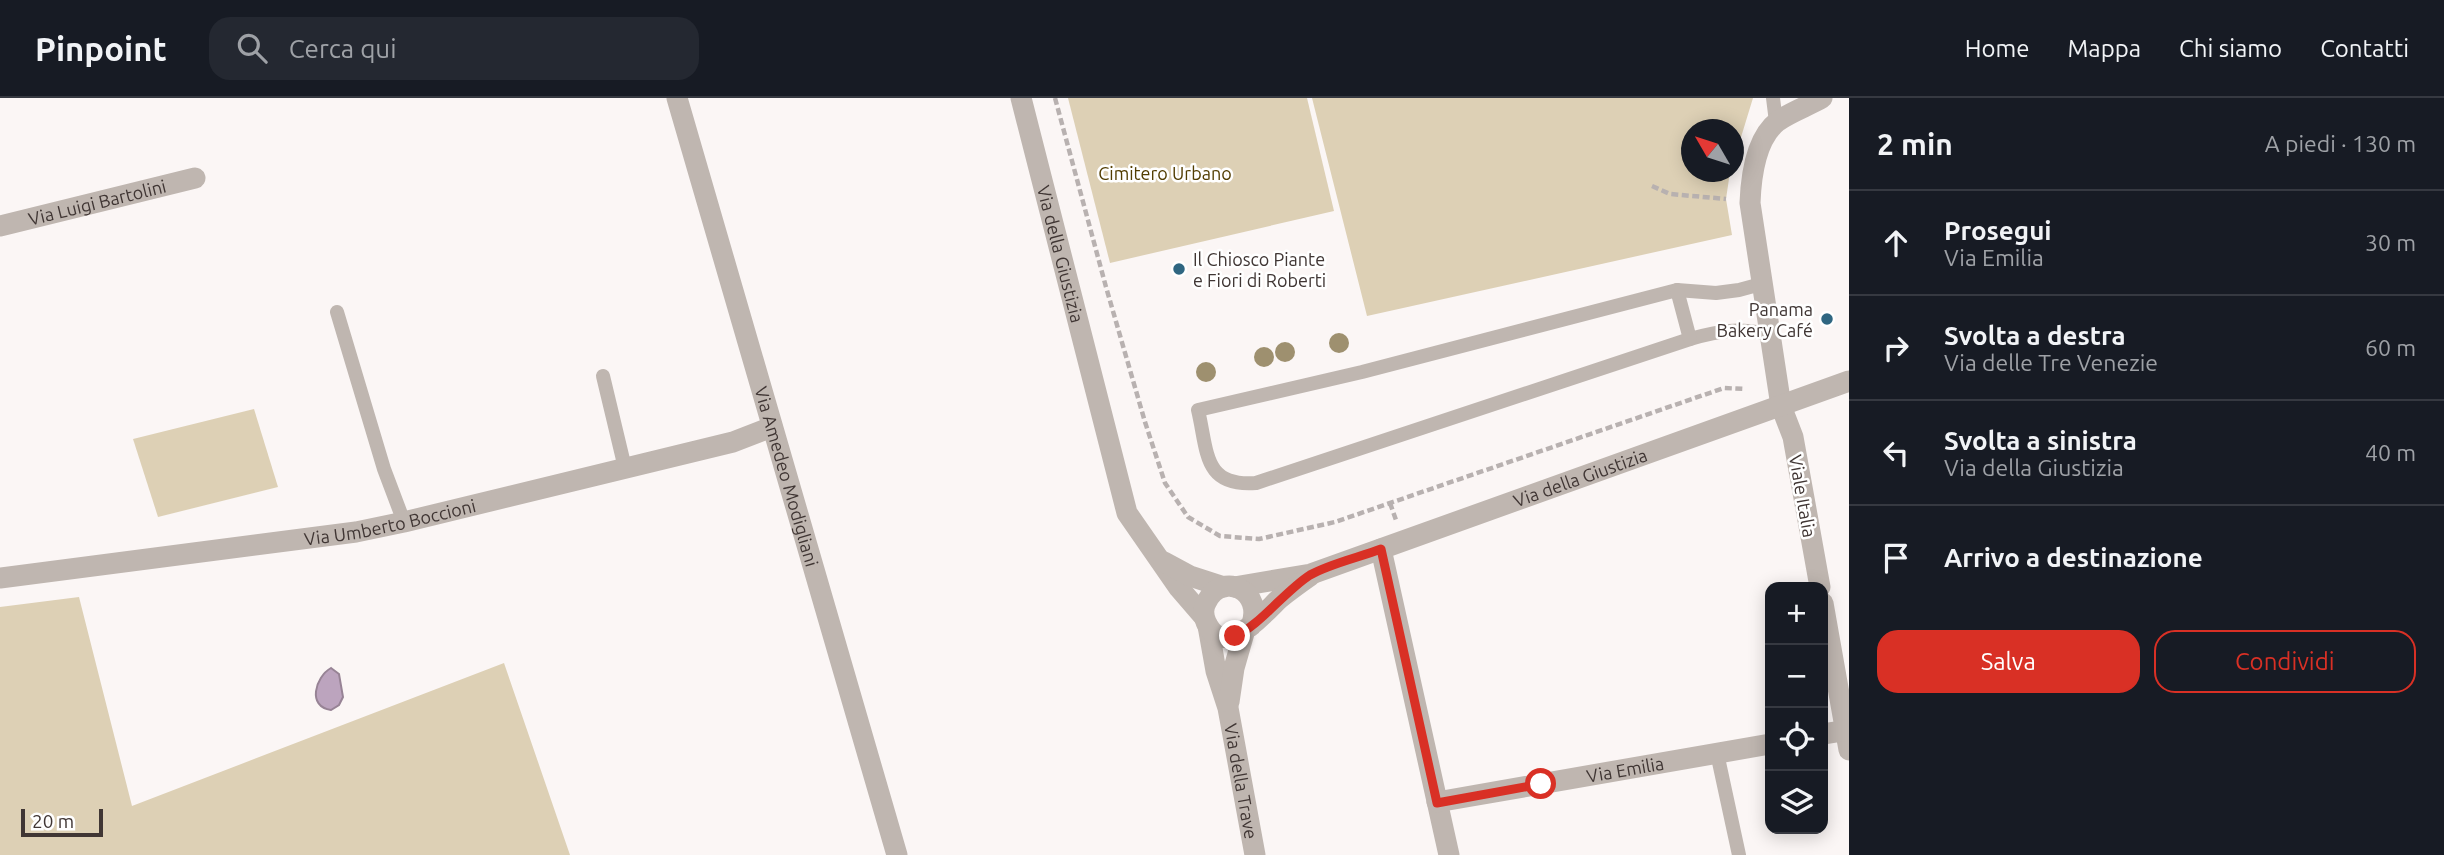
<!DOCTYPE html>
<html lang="it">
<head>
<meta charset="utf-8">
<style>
  :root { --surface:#171b24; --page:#242831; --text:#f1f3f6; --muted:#9ea1a6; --line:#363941; --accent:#d93025 }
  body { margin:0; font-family:Ubuntu,sans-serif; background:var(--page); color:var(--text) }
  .controls { position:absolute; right:21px; bottom:21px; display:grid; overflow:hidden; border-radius:14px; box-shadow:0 4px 18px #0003 }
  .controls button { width:63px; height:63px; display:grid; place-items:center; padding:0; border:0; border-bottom:2px solid var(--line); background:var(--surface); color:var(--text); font:35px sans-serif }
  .compass { position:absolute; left:1681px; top:21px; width:63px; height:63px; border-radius:50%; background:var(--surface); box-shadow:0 4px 18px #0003; rotate:309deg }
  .scale { position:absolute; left:21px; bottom:18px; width:82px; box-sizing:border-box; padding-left:7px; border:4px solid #403634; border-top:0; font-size:19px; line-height:24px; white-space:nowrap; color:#403634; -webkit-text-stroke:5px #fff; paint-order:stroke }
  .stop { position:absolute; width:21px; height:21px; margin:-16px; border:5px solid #d93025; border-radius:50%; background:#fff }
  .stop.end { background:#d93025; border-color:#fff; box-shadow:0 2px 7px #0008 }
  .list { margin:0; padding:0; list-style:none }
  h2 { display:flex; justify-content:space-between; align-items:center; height:91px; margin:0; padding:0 28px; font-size:30px }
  h2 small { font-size:23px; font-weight:400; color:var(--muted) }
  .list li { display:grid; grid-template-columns:46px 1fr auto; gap:21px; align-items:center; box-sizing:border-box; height:105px; padding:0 28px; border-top:2px solid var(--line) }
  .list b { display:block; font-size:26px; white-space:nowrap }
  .list p { margin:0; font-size:23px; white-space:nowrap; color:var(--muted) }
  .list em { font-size:23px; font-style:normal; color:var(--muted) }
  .actions { display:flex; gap:14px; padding:21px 28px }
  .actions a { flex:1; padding:16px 0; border:2px solid var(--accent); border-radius:21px; text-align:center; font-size:24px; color:var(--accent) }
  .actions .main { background:var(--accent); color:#fff }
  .icon { flex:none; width:38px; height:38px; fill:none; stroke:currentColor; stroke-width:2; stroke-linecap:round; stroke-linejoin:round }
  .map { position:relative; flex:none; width:1849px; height:757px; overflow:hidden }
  header { display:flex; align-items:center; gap:42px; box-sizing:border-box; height:98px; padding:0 35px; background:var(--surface); border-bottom:2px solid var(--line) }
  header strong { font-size:33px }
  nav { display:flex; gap:38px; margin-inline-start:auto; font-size:24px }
  .search { width:490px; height:63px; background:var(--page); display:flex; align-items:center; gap:18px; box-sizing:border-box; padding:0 24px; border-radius:21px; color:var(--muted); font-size:26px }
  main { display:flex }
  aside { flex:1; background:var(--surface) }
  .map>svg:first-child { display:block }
  .green { fill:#ddd0b5 }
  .water { fill:#bca4be; stroke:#978395; stroke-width:2 }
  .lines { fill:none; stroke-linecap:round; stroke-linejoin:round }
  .path { stroke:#b8b1b0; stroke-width:4.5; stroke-dasharray:7 3.5; stroke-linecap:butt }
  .service { stroke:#bfb6b0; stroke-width:14 }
  .minor { stroke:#bfb6b0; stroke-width:21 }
  .tertiary { stroke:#bfb6b0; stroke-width:21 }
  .tree { fill:#9e906f }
  .route { stroke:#d93025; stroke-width:9 }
  .poi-dot { fill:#2f6681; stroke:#fff; stroke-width:2.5 }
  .labels { text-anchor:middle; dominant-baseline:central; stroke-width:5; stroke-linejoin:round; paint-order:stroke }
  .park-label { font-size:18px; fill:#523d01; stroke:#fff }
  .street-label { font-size:18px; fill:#403634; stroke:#fff }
  .poi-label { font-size:18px; fill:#403634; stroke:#fff; text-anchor:start }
</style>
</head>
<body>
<header>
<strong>Pinpoint</strong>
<div class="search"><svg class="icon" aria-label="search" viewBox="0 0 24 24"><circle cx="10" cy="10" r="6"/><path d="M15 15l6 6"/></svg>Cerca qui</div>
<nav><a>Home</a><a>Mappa</a><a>Chi siamo</a><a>Contatti</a></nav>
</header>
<main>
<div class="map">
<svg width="1849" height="757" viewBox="0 0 1849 757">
  <rect width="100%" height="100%" fill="#fbf6f5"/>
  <g class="green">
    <path d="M 1068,0 L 1307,0 L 1334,113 L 1110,165 Z"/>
    <path d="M 1312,0 L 1753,0 L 1734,62 L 1734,32 L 1692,32 L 1692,74 L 1730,74 L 1726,101 L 1732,137 L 1367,218 Z"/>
    <path d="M 254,311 L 278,389 L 158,419 L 133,341 Z"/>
    <path d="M 79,499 L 132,708 L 504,565 L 570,757 L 0,757 L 0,509 Z"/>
  </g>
  <path class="water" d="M 331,570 L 339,576 L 343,599 L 339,607 L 331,612 C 307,609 315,579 331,570 Z"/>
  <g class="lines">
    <g class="path">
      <path d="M 1055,0 L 1106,189 L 1145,324 L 1165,385 L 1188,419 L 1220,438 L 1259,441 L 1335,424 L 1724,290 L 1745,291"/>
      <path d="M 1652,88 L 1670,96 L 1726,101"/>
      <path d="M 1390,405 L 1396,422"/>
    </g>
    <g class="service">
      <path d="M 1773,0 L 1776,24"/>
      <path d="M 1761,186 L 1739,192 L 1716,195 L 1677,192 L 1362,274 L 1198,312 C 1208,354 1203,389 1256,385 L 1690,241 C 1722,232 1737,230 1769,236"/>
      <path d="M 1677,192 L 1690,241"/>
      <path d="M 337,214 L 384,371 L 404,424"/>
      <path d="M 603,278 L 625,370"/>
      <path d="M 1717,655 L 1739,757"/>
    </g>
    <g class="minor">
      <path id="s1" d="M 677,0 L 897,757"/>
      <path id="s2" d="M 0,128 L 195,80"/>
      <path d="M 1381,451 L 1449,757"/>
      <path id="s3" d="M 0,480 L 356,434 L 404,424 L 733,344 L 772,329"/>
      <path d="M 1820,489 L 1793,339 L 1781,308 L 1750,105 C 1751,79 1756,40 1778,23 C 1791,14 1808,8 1822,0"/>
      <path d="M 1823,505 L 1849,652"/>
      <path d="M 1823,636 L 1849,632"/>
      <path id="s4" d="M 1437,704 L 1770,646"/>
    </g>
    <g class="tertiary">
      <path id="s5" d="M 1021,0 L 1127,415 L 1179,490 L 1204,519"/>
      <path d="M 1164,464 L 1190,478 L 1224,489"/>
      <path id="s6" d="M 1234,489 L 1311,476 L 1849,283"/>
      <path id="s7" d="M 1208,528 L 1216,573 L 1228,610 L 1255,757"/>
      <path d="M 1251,528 C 1265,494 1223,472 1207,503 C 1203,509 1203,517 1206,524 C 1224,564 1263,516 1279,501 C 1289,493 1300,485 1310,478"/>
      <path d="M 1229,604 L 1234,570 L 1244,535"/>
    </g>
  </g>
  <g class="tree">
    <circle cx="1339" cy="245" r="10"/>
    <circle cx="1285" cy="254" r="10"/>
    <circle cx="1264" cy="259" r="10"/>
    <circle cx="1206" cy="274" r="10"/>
  </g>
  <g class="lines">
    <path class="route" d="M 1235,538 C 1258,529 1285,493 1310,477 C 1329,466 1360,459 1381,451 L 1437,705 L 1541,686"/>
  </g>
  <g class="poi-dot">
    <circle cx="1179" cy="171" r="7"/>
    <circle cx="1827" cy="221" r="7"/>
  </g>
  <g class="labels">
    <g class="park-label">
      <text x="1165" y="75">Cimitero Urbano</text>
    </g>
    <g class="street-label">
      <text stroke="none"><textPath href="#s2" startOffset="100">Via Luigi Bartolini</textPath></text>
      <text stroke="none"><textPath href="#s5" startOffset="161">Via della Giustizia</textPath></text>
      <text stroke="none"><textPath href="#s1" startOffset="394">Via Amedeo Modigliani</textPath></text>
      <text stroke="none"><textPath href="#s6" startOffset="364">Via della Giustizia</textPath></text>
      <text transform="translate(1803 398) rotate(80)">Viale Italia</text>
      <text stroke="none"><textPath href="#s3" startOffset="394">Via Umberto Boccioni</textPath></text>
      <text stroke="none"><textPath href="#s4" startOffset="191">Via Emilia</textPath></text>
      <text stroke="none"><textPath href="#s7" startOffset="159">Via della Trave</textPath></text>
    </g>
    <g class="poi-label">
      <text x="1193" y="161">Il Chiosco Piante<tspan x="1193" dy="21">e Fiori di Roberti</tspan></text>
      <text x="1813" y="211" text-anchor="end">Panama<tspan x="1813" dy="21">Bakery Café</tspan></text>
    </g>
  </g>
</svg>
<div class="controls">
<button>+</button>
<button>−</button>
<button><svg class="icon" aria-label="locate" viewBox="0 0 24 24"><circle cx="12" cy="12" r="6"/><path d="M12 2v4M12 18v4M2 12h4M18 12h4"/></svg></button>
<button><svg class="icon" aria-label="layers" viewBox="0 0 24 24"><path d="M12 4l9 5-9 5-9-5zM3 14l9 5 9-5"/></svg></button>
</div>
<svg class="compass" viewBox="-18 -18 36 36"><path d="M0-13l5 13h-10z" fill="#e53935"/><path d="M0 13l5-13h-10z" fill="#9ea1a6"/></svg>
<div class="scale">20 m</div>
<div class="stop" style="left:1541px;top:686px"></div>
<div class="stop end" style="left:1235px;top:538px"></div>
</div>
<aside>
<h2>2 min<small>A piedi · 130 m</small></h2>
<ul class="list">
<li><svg class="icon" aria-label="ahead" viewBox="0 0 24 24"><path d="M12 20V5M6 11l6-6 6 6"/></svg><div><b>Prosegui</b><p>Via Emilia</p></div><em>30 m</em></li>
<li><svg class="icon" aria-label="right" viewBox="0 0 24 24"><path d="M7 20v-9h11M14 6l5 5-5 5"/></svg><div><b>Svolta a destra</b><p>Via delle Tre Venezie</p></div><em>60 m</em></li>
<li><svg class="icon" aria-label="left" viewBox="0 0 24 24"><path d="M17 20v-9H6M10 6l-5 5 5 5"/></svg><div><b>Svolta a sinistra</b><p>Via della Giustizia</p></div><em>40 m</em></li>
<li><svg class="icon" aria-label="arrive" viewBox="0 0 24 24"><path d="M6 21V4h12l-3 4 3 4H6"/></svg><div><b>Arrivo a destinazione</b></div></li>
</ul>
<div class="actions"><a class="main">Salva</a><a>Condividi</a></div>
</aside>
</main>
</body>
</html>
